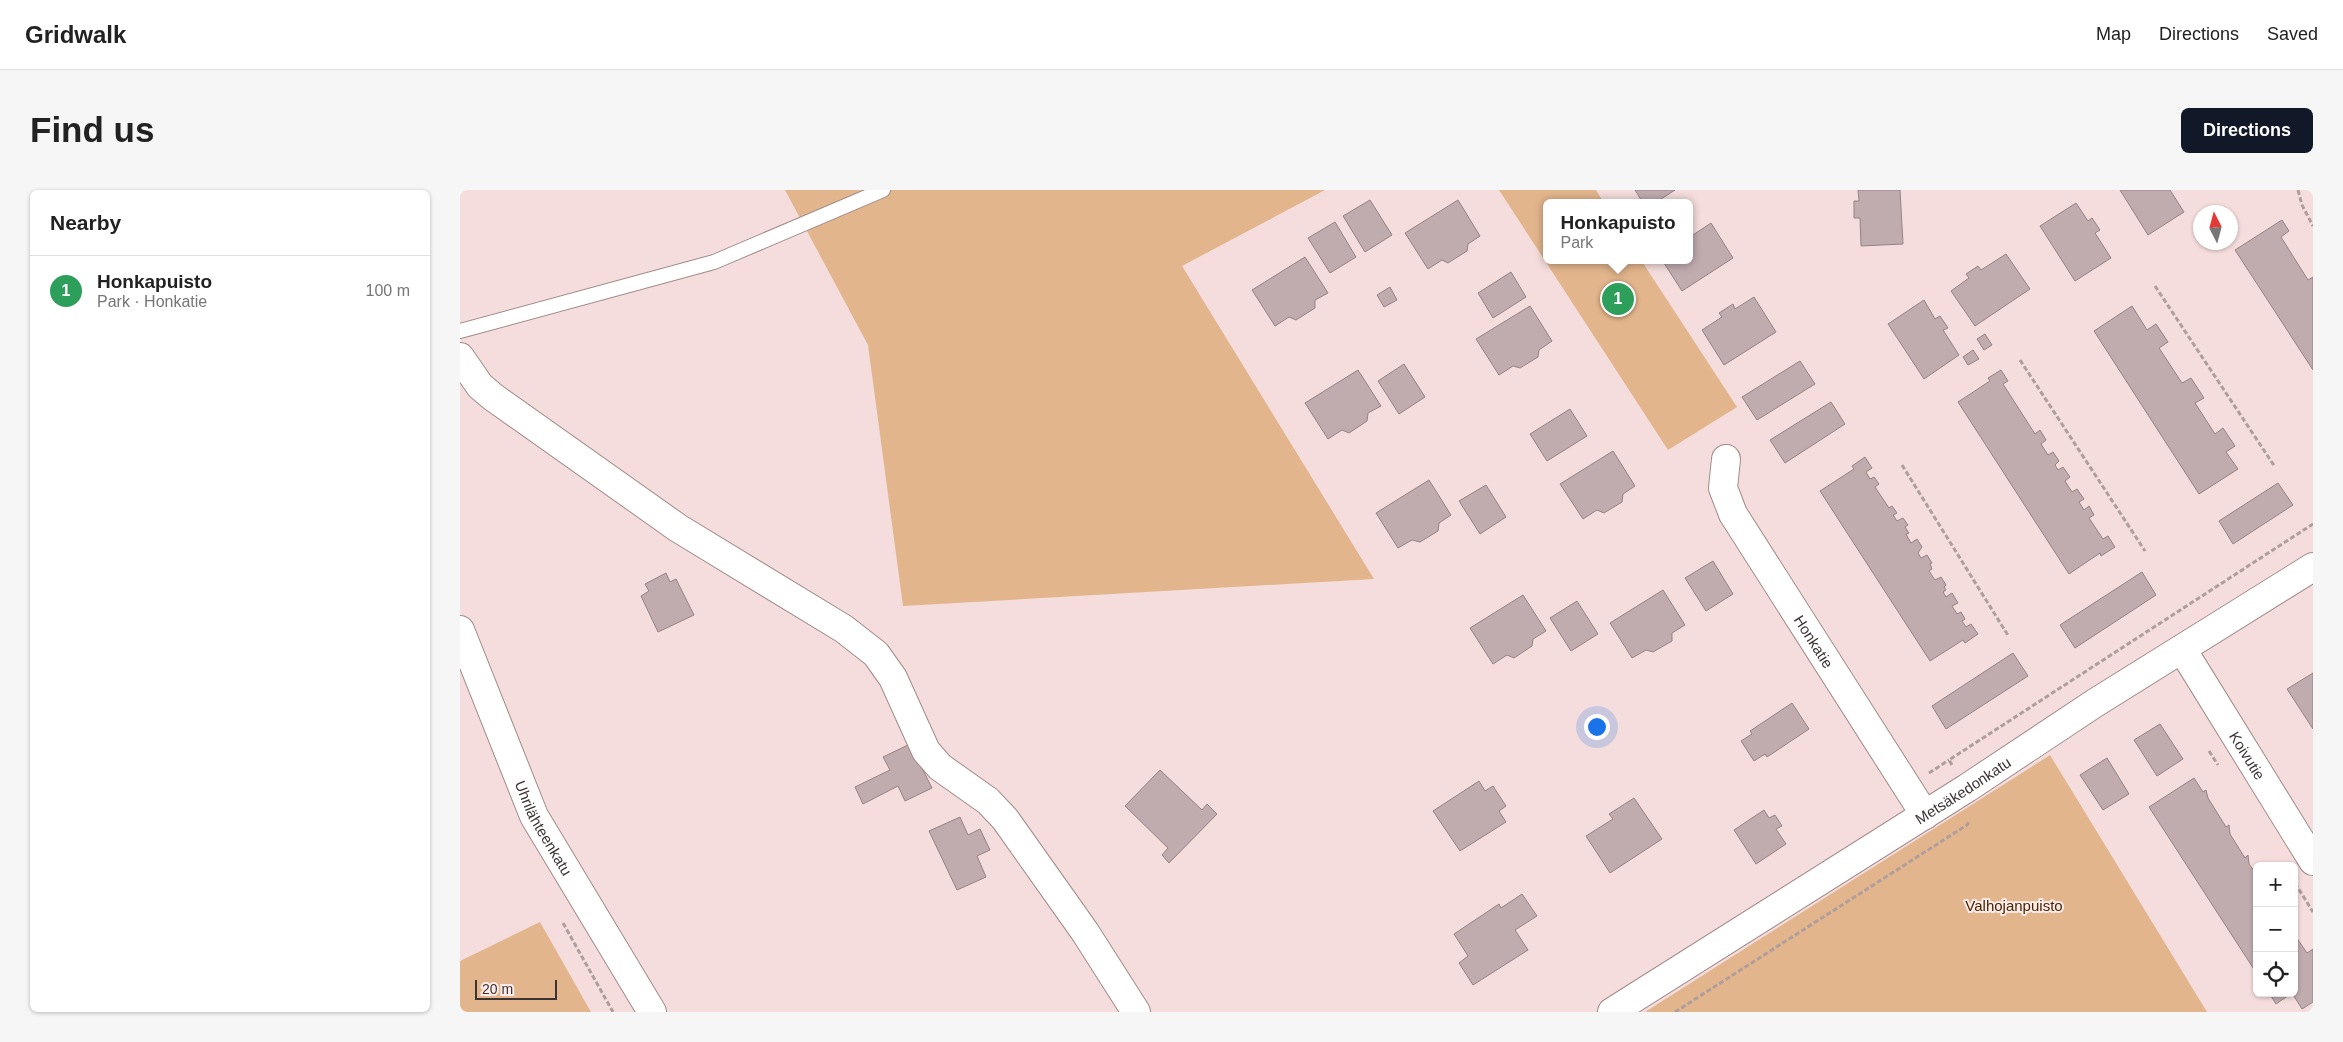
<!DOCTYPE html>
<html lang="en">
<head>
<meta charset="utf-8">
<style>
  :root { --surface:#fff; --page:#f6f6f6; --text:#222; --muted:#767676; --line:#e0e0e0; --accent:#111827 }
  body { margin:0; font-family:Helvetica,sans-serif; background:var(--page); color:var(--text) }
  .controls { position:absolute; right:15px; bottom:15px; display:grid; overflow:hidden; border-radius:8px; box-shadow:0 1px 4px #0004 }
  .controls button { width:45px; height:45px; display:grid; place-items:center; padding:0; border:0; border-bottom:1px solid var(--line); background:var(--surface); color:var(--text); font:25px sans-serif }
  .compass { position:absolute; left:1733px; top:15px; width:45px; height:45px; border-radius:50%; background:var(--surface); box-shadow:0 1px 4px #0004; rotate:354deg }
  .scale { position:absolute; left:15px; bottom:12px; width:82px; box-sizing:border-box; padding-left:5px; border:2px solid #3c3333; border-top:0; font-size:14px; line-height:18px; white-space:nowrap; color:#3c3333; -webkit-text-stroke:4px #feecea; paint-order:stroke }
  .you { position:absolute; left:1136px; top:536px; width:18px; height:18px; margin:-12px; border:4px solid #fff; border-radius:50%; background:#1a73e8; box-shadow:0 0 0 8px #1a73e833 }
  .badge { display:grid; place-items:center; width:32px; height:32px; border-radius:50%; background:var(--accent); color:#fff; font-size:16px; font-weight:700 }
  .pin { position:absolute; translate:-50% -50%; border:2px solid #fff; box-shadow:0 1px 5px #0006 }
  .popup { position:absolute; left:1083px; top:9px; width:150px; height:65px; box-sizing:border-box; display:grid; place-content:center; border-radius:8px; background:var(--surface); filter:drop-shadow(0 1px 4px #0005); font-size:16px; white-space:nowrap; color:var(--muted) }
  .popup b { font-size:19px; color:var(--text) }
  .popup::after { content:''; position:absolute; left:50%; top:100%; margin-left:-10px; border:10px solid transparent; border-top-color:var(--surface) }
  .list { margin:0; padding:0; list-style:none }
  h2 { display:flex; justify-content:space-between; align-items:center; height:65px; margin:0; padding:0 20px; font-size:21px }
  h2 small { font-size:16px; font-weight:400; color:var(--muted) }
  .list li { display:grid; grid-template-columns:32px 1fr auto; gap:15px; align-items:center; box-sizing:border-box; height:70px; padding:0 20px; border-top:1px solid var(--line) }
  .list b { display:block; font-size:19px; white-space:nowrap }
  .list p { margin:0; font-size:16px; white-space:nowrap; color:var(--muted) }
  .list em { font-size:16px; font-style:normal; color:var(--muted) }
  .icon { flex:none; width:28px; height:28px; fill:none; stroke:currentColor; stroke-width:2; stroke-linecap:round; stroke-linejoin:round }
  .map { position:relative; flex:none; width:1853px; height:822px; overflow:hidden; border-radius:8px }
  header { display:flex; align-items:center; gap:30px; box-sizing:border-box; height:70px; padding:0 25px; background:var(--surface); border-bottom:1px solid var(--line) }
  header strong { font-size:24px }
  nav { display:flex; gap:28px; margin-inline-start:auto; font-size:18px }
  .intro { display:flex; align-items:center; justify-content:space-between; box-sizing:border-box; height:120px; padding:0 30px }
  h1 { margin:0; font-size:35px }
  .button { padding:12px 22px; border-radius:8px; background:var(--accent); color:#fff; font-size:18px; font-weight:700 }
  main { display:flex; gap:30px; padding:0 30px }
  aside { flex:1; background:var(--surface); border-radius:8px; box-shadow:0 1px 4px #0004 }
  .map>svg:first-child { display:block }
  .green { fill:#e3b58c }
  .building { fill:#c0abaf; stroke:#968286 }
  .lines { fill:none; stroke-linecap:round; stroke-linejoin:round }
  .service-casing { stroke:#a18c8a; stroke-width:16 }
  .minor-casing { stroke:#a18c8a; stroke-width:30 }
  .tertiary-casing { stroke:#a18c8a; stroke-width:30 }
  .path { stroke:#b09e9d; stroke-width:3; stroke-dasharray:5 2.5; stroke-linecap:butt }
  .service { stroke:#fff; stroke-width:14 }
  .minor { stroke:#fff; stroke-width:28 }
  .tertiary { stroke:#fff; stroke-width:28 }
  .labels { text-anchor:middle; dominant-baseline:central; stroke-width:4; stroke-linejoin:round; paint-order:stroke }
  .street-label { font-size:15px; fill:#3c3333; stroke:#feecea }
  .park-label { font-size:15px; fill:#492500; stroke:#feecea }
</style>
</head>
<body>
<header>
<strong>Gridwalk</strong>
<nav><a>Map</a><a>Directions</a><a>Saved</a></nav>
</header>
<div class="intro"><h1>Find us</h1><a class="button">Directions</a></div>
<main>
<aside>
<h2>Nearby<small></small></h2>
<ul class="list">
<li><span class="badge" style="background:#2e9e5b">1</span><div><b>Honkapuisto</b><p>Park · Honkatie</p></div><em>100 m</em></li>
</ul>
</aside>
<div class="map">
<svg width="1853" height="822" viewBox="0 0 1853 822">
  <rect width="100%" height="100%" fill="#f4dddc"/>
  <g class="green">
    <path d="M 325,0 L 865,0 L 722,76 L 914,389 L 443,416 L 408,155 Z"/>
    <path d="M 1039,0 L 1136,0 L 1144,13 L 1087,13 L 1087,70 L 1181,70 L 1277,217 L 1208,260 Z"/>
    <path d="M 1590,565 L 1747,822 L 1185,822 Z"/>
    <path d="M 80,732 L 131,822 L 0,822 L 0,771 Z"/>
  </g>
  <g class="building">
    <path d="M 1175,0 L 1215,0 L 1195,13 L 1183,13 Z"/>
    <path d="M 1398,0 L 1440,0 L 1443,54 L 1401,56 L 1400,28 L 1394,28 L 1394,11 L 1399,11 Z"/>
    <path d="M 1660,0 L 1710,0 L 1724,22 L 1688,45 Z"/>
    <path d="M 910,10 L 932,45 L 905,62 L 883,26 Z"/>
    <path d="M 998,10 L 1020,46 L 1008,54 L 1007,61 L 988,73 L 982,70 L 968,79 L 945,43 Z"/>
    <path d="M 1616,13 L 1628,31 L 1632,28 L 1640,40 L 1635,43 L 1651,68 L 1615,91 L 1580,36 Z"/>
    <path d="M 1822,30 L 1829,41 L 1821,47 L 1848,90 L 1853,87 L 1853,180 L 1775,60 Z"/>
    <path d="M 875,32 L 896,67 L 870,83 L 848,48 Z"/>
    <path d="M 1251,33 L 1273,68 L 1222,101 L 1202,70 L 1229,70 L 1229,40 L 1233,45 Z"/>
    <path d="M 1546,64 L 1570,99 L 1515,136 L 1491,101 L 1509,88 L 1506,84 L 1518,76 L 1521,80 Z"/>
    <path d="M 845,67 L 868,103 L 855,110 L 855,118 L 836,130 L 829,127 L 815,136 L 792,100 Z"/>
    <path d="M 1051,82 L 1066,107 L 1033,128 L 1018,103 Z"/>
    <path d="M 930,97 L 937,110 L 924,117 L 917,105 Z"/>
    <path d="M 1294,107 L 1316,142 L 1264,175 L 1242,140 L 1262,127 L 1259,123 L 1273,114 L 1275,119 Z"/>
    <path d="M 1464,110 L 1475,129 L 1480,126 L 1488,138 L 1483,140 L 1499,165 L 1464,189 L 1428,134 Z"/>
    <path d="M 1070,116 L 1092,151 L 1079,160 L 1078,167 L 1060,178 L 1053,176 L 1039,185 L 1016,149 Z"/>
    <path d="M 1672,116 L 1687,140 L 1696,134 L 1708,152 L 1699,158 L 1722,193 L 1731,188 L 1744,208 L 1735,213 L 1755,244 L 1763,238 L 1775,256 L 1766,262 L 1778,279 L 1739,304 L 1634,141 Z"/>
    <path d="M 1525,144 L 1532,155 L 1524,160 L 1517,149 Z"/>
    <path d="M 1513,160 L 1519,169 L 1508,175 L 1503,167 Z"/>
    <path d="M 1340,171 L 1355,194 L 1297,230 L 1282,207 Z"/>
    <path d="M 944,174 L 965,207 L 939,224 L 918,191 Z"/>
    <path d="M 898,180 L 921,216 L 908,223 L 907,231 L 889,243 L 882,240 L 868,249 L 845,213 Z"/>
    <path d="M 1541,180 L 1548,191 L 1543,194 L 1575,244 L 1580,240 L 1586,250 L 1581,254 L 1588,265 L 1593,262 L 1599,271 L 1595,275 L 1598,280 L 1603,277 L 1610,287 L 1605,291 L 1612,302 L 1617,299 L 1624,309 L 1619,312 L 1624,320 L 1629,316 L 1634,325 L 1629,328 L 1643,349 L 1648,346 L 1655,357 L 1641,366 L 1640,363 L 1609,384 L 1498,212 L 1530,191 L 1528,188 Z"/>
    <path d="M 1371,212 L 1385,234 L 1325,273 L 1310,250 Z"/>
    <path d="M 1110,219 L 1127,246 L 1087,271 L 1070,244 Z"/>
    <path d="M 1153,261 L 1175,296 L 1163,304 L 1162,312 L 1144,323 L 1137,320 L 1123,329 L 1100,294 Z"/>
    <path d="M 1405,267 L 1412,278 L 1406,282 L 1410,289 L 1414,287 L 1419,294 L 1415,297 L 1429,318 L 1432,316 L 1437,323 L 1433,325 L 1437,331 L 1443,328 L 1448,335 L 1445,337 L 1449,343 L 1446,344 L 1451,353 L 1457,349 L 1462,357 L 1458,363 L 1461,368 L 1467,365 L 1472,373 L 1470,374 L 1472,379 L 1469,381 L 1475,390 L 1481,387 L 1486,395 L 1484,397 L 1486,400 L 1483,402 L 1486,407 L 1492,403 L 1498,413 L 1492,416 L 1497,424 L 1501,422 L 1505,429 L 1502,431 L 1506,437 L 1511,434 L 1518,444 L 1505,453 L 1503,450 L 1470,471 L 1360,301 L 1394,279 L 1392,276 Z"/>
    <path d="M 969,290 L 991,325 L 979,333 L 978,341 L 960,352 L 952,350 L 938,358 L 916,323 Z"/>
    <path d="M 1818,293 L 1833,315 L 1773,354 L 1759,331 Z"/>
    <path d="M 1026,295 L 1046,327 L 1020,344 L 999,311 Z"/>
    <path d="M 1253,371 L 1273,404 L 1246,421 L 1225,388 Z"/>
    <path d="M 1682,382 L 1696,405 L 1615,458 L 1600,435 Z"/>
    <path d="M 206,383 L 210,392 L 216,389 L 234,425 L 198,442 L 181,406 L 189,401 L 185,394 Z"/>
    <path d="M 1203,400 L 1225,435 L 1212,443 L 1212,451 L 1193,462 L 1186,460 L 1172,468 L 1150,433 Z"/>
    <path d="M 1063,405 L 1086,441 L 1073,449 L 1072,456 L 1054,468 L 1047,465 L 1033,474 L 1010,438 Z"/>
    <path d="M 1117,411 L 1138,444 L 1111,461 L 1090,428 Z"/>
    <path d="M 1553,463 L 1568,486 L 1486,539 L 1472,516 Z"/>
    <path d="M 1853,483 L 1853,539 L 1827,499 Z"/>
    <path d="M 1332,513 L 1349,539 L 1307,567 L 1305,564 L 1294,571 L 1281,551 L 1292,544 L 1290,541 Z"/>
    <path d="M 1700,534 L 1723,569 L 1697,586 L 1674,550 Z"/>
    <path d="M 450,554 L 472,598 L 445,611 L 438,596 L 403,614 L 395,597 L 430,580 L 423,567 Z"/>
    <path d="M 1647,568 L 1669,604 L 1643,620 L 1620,585 Z"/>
    <path d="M 700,580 L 742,620 L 747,614 L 757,624 L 709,673 L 702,665 L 708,658 L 665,616 Z"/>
    <path d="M 1734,588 L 1743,602 L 1746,600 L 1748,608 L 1766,637 L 1769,635 L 1770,644 L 1785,668 L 1788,665 L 1789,674 L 1797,685 L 1797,784 L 1689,617 Z"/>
    <path d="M 1019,591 L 1025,601 L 1033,596 L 1046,616 L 1039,621 L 1046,632 L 1000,661 L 973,621 Z"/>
    <path d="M 1174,608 L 1202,649 L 1150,683 L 1126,646 L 1153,629 L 1149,624 Z"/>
    <path d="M 1304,620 L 1309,628 L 1315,625 L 1322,636 L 1316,639 L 1326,654 L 1296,674 L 1274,640 Z"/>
    <path d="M 500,627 L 508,645 L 520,639 L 530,660 L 517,666 L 526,687 L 497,700 L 469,641 Z"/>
    <path d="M 1062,704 L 1077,726 L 1055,740 L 1068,760 L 1013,795 L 999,773 L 1008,766 L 994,744 L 1039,714 L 1041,718 Z"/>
    <path d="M 1834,744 L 1847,763 L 1853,759 L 1853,812 L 1842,819 L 1832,803 L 1834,803 Z"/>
    <path d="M 1809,803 L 1832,803 L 1816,814 Z"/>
  </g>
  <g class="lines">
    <g class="service-casing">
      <path id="service" d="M 0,141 L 254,72 L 423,0"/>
    </g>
    <g class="minor-casing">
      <g id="minor">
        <path d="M 0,167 L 20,196 L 33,207 L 218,338 L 384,439 L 416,464 L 433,488 L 466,561 L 480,577 L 528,611 L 545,629 L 625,742 L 676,822"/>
        <path id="s1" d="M 1266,269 L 1263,298 L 1273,324 L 1465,625"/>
        <path id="s2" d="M 1722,459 L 1853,671"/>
      </g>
    </g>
    <g class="tertiary-casing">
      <g id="tertiary">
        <path id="s3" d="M 0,440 L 74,626 L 192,822"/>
        <path id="s4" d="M 1152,822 L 1507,598 L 1635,513 L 1853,377"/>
      </g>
    </g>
    <g class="path">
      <path d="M 1838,0 L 1842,15 L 1853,36"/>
      <path d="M 1695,96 L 1815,277"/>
      <path d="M 1560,170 L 1685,361"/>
      <path d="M 1442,275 L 1549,447"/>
      <path d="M 1749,561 L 1758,575"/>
      <path d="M 1492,575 L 1489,570 L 1853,334"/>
      <path d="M 1469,583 L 1489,570"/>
      <path d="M 1835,693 L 1853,722"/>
      <path d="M 103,733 L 153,822"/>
      <path d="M 1215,822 L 1507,635 L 1509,631"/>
    </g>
    <use href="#service" class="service"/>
    <use href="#minor" class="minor"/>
    <use href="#tertiary" class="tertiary"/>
  </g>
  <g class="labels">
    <g class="street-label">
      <text stroke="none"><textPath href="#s1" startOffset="208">Honkatie</textPath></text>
      <text stroke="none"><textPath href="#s2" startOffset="125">Koivutie</textPath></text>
      <text stroke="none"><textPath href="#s4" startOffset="415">Metsäkedonkatu</textPath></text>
      <text stroke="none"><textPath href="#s3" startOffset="215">Uhrilähteenkatu</textPath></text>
    </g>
    <g class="park-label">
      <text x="1554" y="715">Valhojanpuisto</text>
    </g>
  </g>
</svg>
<div class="controls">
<button>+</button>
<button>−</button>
<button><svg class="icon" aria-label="locate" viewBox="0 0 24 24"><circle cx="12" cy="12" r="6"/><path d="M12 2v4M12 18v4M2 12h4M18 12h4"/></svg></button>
</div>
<svg class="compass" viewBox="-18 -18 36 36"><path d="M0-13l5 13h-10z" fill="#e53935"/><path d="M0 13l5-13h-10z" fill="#767676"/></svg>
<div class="scale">20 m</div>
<div class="you"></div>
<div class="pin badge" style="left:1158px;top:109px;background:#2e9e5b">1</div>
<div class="popup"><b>Honkapuisto</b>Park</div>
</div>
</main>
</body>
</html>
